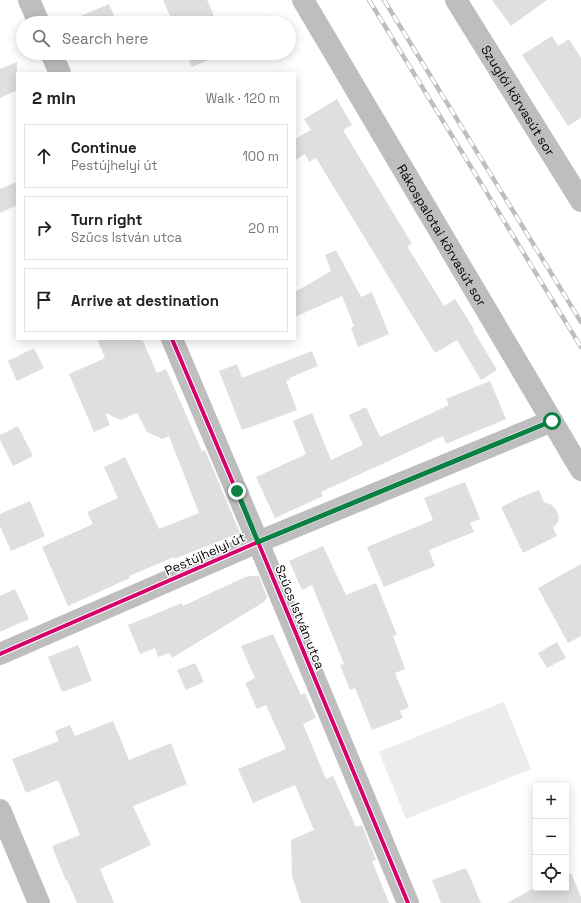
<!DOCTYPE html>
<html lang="en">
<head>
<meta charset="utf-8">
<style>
  :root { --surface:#fff; --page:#f6f6f6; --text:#222; --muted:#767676; --line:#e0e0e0 }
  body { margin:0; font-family:"Space Grotesk",sans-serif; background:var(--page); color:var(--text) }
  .controls { position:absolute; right:12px; bottom:12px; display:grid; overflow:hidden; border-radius:0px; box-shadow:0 2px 10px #0003 }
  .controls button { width:36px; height:36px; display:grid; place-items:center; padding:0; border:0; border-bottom:1px solid var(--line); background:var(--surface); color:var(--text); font:20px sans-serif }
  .stop { position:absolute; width:12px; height:12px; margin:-9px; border:3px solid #0b8043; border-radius:50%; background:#fff }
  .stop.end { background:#0b8043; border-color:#fff; box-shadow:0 1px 4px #0008 }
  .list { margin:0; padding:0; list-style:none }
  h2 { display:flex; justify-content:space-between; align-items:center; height:52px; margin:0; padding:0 16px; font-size:17px }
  h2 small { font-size:13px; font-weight:400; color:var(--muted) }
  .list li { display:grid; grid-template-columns:26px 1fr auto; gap:12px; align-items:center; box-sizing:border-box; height:64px; margin:0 8px 8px; padding:0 8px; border:1px solid var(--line); border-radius:0px }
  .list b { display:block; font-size:15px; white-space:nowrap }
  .list p { margin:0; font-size:13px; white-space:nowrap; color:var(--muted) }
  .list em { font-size:13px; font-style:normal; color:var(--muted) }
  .icon { flex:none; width:22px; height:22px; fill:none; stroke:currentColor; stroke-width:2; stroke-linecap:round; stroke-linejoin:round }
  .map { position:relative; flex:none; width:581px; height:903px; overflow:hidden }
  .search { position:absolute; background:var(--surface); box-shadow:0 2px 10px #0003; left:16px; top:16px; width:280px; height:44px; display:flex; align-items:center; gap:10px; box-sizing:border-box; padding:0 14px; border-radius:22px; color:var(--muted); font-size:15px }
  .panel { position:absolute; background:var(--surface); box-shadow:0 2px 10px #0003; left:16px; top:72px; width:280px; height:268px; border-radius:0px }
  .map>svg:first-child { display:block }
  .green { fill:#ececec }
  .building { fill:#dfdfdf }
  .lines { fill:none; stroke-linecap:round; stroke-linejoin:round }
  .minor { stroke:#bebebe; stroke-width:22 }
  .rail-casing { stroke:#bebebe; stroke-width:4.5 }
  .rail { stroke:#fff; stroke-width:3; stroke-dasharray:9; stroke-linecap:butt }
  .cycleway-casing { stroke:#fff; stroke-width:6 }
  .cycleway { stroke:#d6006c; stroke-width:4 }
  .route { stroke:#0b8043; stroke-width:5 }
  .labels { text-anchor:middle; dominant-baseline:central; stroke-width:3; stroke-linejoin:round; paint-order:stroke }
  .street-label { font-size:13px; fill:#000; stroke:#fff }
</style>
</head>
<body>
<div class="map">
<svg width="581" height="903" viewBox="0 0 581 903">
  <rect width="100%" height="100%" fill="#fff"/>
  <path class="green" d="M 504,702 L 531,769 L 406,819 L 379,752 Z"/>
  <g class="building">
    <path d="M 163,0 L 207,0 L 217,23 L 173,23 Z"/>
    <path d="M 492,0 L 547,0 L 511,26 Z"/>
    <path d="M 109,4 L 117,23 L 64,23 Z"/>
    <path d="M 552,36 L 558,46 L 569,39 L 581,58 L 581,118 L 568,126 L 522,55 Z"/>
    <path d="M 87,53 L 111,53 L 90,61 Z"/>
    <path d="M 186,53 L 224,53 L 192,67 Z"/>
    <path d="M 17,62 L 17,90 L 0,98 L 0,69 Z"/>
    <path d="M 337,99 L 352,125 L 343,130 L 412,244 L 407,246 L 444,306 L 455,299 L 474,329 L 473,330 L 497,370 L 481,380 L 457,340 L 435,353 L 316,158 L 309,162 L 305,154 L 295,160 L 295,139 L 311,130 L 304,119 Z"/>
    <path d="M 17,182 L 17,205 L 0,213 L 0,189 Z"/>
    <path d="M 336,250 L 361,297 L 372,292 L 389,334 L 358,347 L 351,328 L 354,326 L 342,296 L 295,317 L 295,292 L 331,271 L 325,255 Z"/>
    <path d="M 97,339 L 142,339 L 157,373 L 166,369 L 202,451 L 205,450 L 240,533 L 174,559 L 174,557 L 129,576 L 130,578 L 68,606 L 42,547 L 93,524 L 87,512 L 118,498 L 104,467 L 125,457 L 159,529 L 199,513 L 169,436 L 162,439 L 147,432 L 137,413 L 121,420 L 105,413 L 110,425 L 94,432 L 69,374 L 105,358 Z"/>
    <path d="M 34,348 L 44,368 L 17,381 L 8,361 Z"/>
    <path d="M 312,351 L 318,366 L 289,378 L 290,380 L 286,381 L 297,410 L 242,430 L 219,371 L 237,364 L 242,378 Z"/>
    <path d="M 490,381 L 506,419 L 446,444 L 443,436 L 321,492 L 323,496 L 275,518 L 256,477 L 306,454 L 293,421 L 312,413 L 331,460 L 363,445 L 349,415 L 366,407 L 380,437 L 449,405 L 446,399 Z"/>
    <path d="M 18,426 L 33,456 L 13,466 L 0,440 L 0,435 Z"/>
    <path d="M 465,482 L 480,519 L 470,523 L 474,532 L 429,550 L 435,566 L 384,587 L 367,547 L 433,520 L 424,498 Z"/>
    <path d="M 539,490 L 544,502 L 552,505 L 557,511 L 559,517 L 558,522 L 553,528 L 557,536 L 523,553 L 501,507 L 519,498 Z"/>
    <path d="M 30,501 L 45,536 L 11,551 L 0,526 L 0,514 Z"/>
    <path d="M 323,546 L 346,595 L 376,583 L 397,635 L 393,636 L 405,669 L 395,673 L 409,707 L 400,711 L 403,718 L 372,730 L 355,688 L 350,690 L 340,665 L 344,664 L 312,585 L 302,590 L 289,561 Z"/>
    <path d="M 581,564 L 581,636 L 568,643 L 538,588 Z"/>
    <path d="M 252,576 L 259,576 L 267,597 L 264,602 L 172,658 L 170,653 L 158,657 L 155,648 L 140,654 L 128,625 L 182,603 L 183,606 L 245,577 Z"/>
    <path d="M 15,589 L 29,619 L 0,632 L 0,596 Z"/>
    <path d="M 273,634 L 301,695 L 305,693 L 316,718 L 303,724 L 326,779 L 333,776 L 356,827 L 362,825 L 376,860 L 372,861 L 389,903 L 301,903 L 292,876 L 291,840 L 314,830 L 295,785 L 253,803 L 238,769 L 286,749 L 266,705 L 257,709 L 245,683 L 255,678 L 241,646 Z"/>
    <path d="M 557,642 L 566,658 L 547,668 L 538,653 Z"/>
    <path d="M 78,645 L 92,681 L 62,692 L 48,657 Z"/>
    <path d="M 195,663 L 204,682 L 186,690 L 177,670 Z"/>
    <path d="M 113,721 L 129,760 L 171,743 L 187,784 L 133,806 L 151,845 L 100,869 L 114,903 L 77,903 L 67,880 L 66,881 L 52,846 L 80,835 L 58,780 L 26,793 L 12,759 L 59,741 L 55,731 L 70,725 L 75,736 Z"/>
    <path d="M 466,868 L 481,903 L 441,903 L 432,880 Z"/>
    <path d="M 571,873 L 581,897 L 581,903 L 507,903 L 536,887 L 536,888 L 566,888 L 566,875 Z"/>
  </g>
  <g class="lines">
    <g class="minor">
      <path d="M 29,0 L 39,23"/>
      <path id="s1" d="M 303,0 L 581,470"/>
      <path id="s2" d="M 456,0 L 581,201"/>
      <path d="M 51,53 L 60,73"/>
      <path d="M 172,339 L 258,542 L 408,903"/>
      <path d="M 0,654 L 258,542 L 552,421"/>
      <path d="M 0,810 L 39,903"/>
    </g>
    <g class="rail-casing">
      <g id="rail">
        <path d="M 369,0 L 581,347"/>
        <path d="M 384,0 L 581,322"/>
      </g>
    </g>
    <use href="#rail" class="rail"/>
    <g class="cycleway-casing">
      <g id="cycleway">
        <path d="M 172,339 L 258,542 L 408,903"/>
        <path d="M 0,654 L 258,542 L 552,421"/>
      </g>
    </g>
    <use href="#cycleway" class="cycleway"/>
  </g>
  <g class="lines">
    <path class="route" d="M 237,491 L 258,542 L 552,421"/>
  </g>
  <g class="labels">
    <g class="street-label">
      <text stroke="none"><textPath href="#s2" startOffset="118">Szuglói körvasút sor</textPath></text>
      <text stroke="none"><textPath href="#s1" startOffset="273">Rákospalotai körvasút sor</textPath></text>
      <text transform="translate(205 554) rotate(-24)">Pestújhelyi út</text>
      <text transform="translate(300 617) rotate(68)">Szűcs István utca</text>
    </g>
  </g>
</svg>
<div class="controls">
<button>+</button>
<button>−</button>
<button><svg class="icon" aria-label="locate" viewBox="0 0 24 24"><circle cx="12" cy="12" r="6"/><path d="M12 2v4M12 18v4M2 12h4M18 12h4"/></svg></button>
</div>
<div class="stop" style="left:552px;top:421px"></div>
<div class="stop end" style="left:237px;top:491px"></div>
<div class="search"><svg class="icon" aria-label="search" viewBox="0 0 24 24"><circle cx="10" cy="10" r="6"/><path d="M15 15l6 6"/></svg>Search here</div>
<section class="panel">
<h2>2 min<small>Walk · 120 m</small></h2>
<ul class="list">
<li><svg class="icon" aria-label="ahead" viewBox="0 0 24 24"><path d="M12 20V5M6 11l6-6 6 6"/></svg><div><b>Continue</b><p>Pestújhelyi út</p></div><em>100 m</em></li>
<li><svg class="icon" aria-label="right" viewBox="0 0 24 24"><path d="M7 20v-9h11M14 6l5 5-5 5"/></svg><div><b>Turn right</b><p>Szűcs István utca</p></div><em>20 m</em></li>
<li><svg class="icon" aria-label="arrive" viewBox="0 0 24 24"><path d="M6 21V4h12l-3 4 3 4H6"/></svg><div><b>Arrive at destination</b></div></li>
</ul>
</section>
</div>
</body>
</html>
